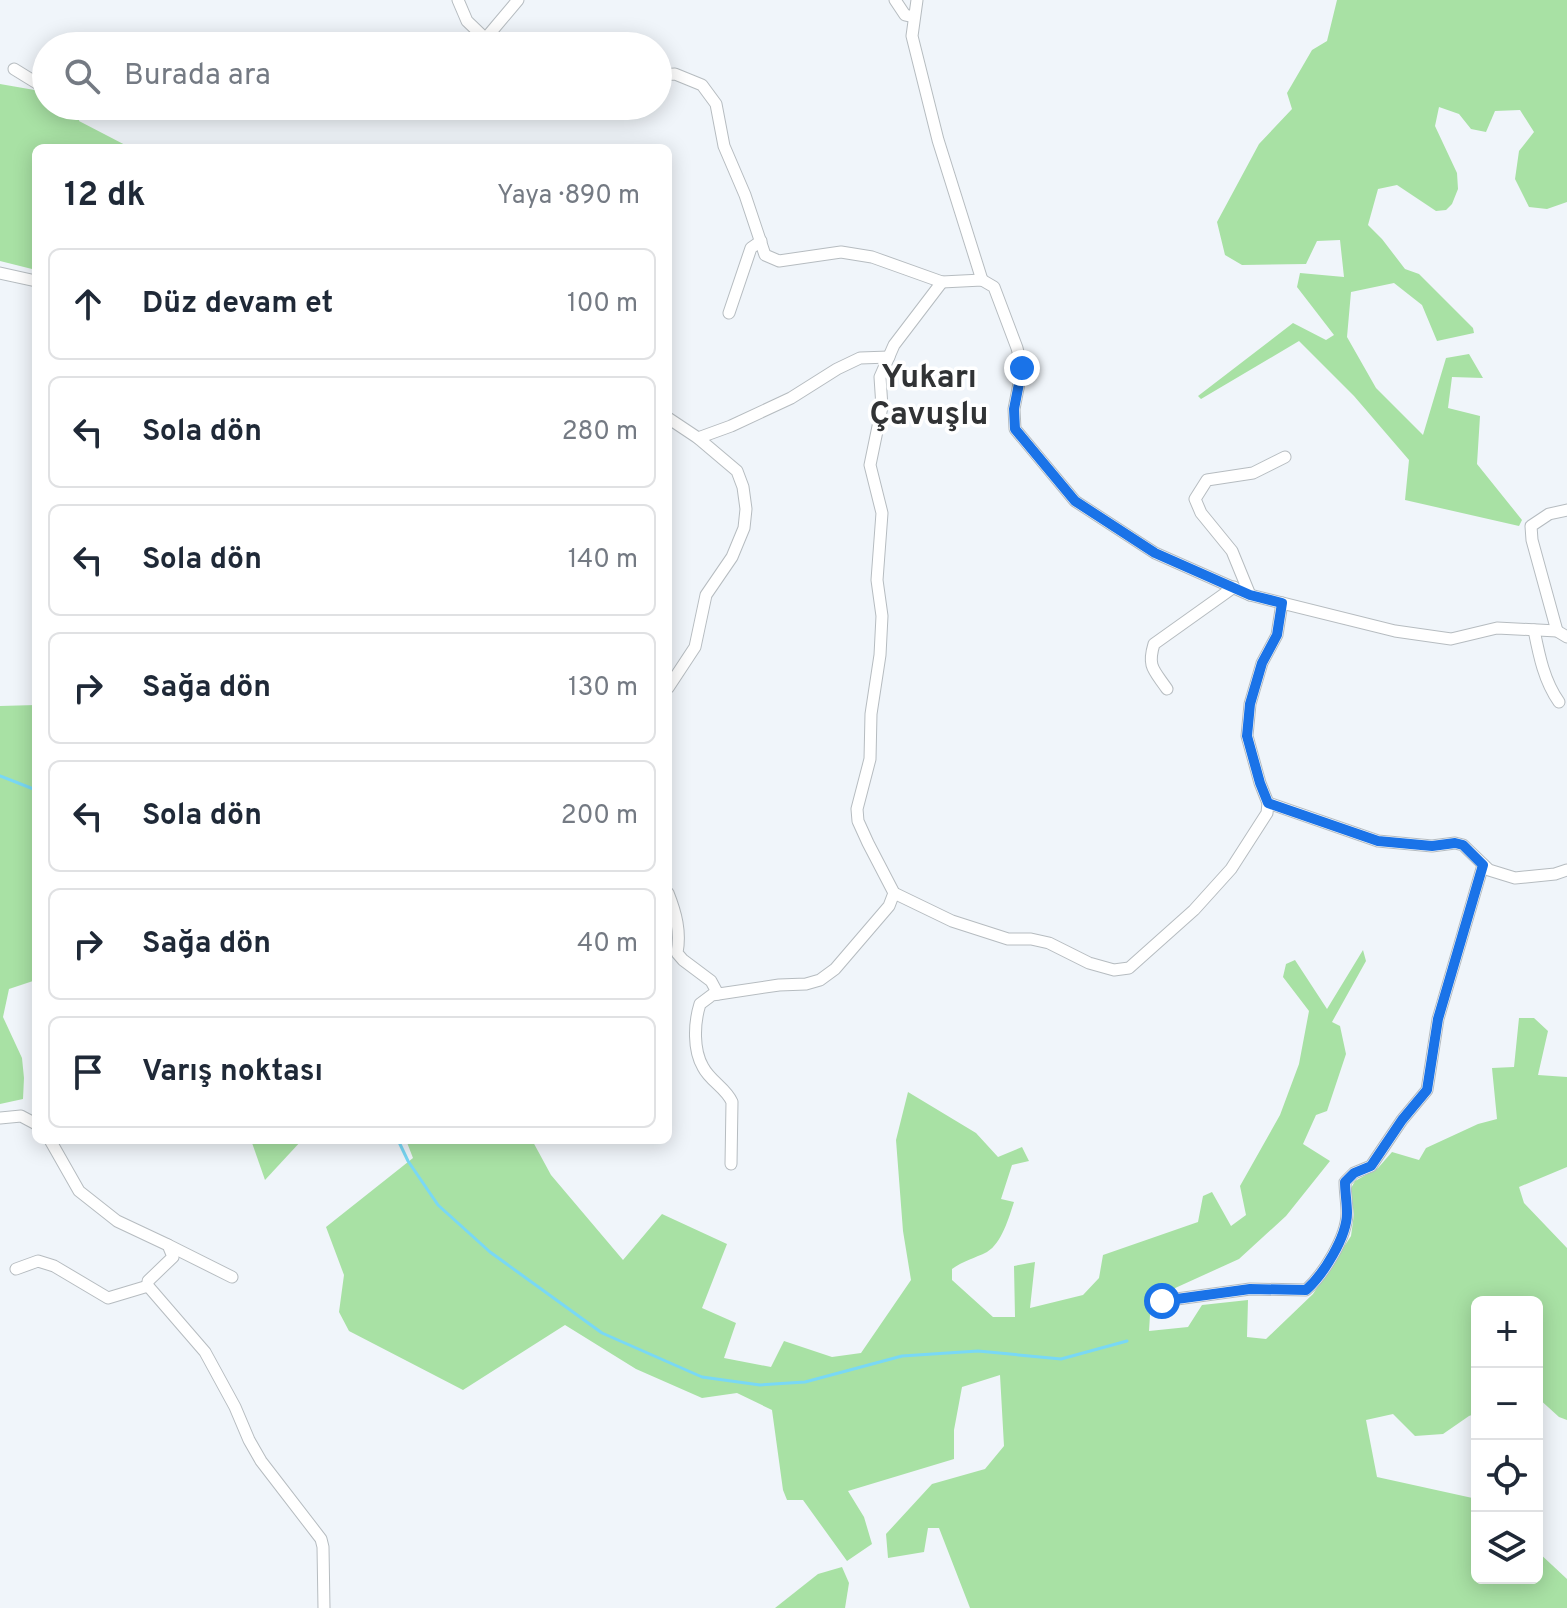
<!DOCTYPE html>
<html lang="tr">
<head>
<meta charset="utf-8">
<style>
  :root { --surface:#fff; --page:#f6f6f7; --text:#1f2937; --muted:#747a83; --line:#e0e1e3 }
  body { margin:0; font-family:Overpass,sans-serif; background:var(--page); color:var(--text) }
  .controls { position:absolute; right:24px; bottom:24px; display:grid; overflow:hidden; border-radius:12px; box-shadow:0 4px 20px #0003 }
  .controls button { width:72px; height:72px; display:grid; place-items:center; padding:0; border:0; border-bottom:2px solid var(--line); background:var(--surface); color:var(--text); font:40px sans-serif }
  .stop { position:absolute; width:24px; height:24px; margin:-18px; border:6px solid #1a73e8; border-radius:50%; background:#fff }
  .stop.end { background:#1a73e8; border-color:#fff; box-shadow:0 2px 8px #0008 }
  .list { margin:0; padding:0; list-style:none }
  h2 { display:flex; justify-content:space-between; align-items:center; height:104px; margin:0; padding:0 32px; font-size:34px }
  h2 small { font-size:26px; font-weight:400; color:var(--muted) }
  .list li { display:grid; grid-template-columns:52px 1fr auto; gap:24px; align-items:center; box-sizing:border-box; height:112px; margin:0 16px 16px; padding:0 16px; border:2px solid var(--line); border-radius:12px }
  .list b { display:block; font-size:30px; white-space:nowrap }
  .list em { font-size:26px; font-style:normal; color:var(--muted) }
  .icon { flex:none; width:44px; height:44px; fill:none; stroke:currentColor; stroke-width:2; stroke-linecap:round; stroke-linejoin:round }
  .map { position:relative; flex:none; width:1567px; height:1608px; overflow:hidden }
  .search { position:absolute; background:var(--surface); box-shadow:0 4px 20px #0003; left:32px; top:32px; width:640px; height:88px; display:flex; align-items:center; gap:20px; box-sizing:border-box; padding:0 28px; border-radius:44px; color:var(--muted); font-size:30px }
  .panel { position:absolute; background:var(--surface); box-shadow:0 4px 20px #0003; left:32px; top:144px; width:640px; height:1000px; border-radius:12px }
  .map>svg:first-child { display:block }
  .green { fill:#a8e1a4 }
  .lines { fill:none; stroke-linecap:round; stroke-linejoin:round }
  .stream { stroke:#79d8f5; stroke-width:3 }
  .minor-casing { stroke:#b6bcc0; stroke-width:13 }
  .minor { stroke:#fff; stroke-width:11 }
  .route { stroke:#1a73e8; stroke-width:10 }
  .labels { text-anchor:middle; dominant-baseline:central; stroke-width:7; stroke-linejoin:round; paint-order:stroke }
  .quarter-label { font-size:32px; font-weight:bold; fill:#313335; stroke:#fff }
</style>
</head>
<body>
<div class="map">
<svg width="1567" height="1608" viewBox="0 0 1567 1608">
  <rect width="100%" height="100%" fill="#f0f5fa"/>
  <g class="green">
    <path d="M 1337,0 L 1567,0 L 1567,202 L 1547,209 L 1529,207 L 1515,179 L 1519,151 L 1534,132 L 1520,110 L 1495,111 L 1486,132 L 1471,129 L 1459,114 L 1439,107 L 1435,126 L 1457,173 L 1458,189 L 1452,204 L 1446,210 L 1436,211 L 1397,185 L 1378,189 L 1368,225 L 1382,239 L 1405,269 L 1419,274 L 1473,328 L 1474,333 L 1437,341 L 1422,305 L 1394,283 L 1351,292 L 1347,337 L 1376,388 L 1423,435 L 1446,358 L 1469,354 L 1483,378 L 1452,377 L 1448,408 L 1480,416 L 1477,464 L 1522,520 L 1519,526 L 1405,500 L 1409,460 L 1354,396 L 1299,341 L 1201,399 L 1198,396 L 1293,323 L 1326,340 L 1334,335 L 1297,287 L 1300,273 L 1344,277 L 1340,240 L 1317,241 L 1306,264 L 1242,265 L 1225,255 L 1217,222 L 1259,144 L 1292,109 L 1287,93 L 1312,50 L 1327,41 Z"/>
    <path d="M 0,84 L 46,92 L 46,106 L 82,106 L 79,121 L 131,148 L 36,148 L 36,270 L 0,261 Z"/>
    <path d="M 36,705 L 36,980 L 9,989 L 3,1017 L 22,1058 L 24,1078 L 23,1099 L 0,1104 L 0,706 Z"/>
    <path d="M 1363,950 L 1366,961 L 1332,1022 L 1340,1026 L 1346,1054 L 1327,1111 L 1316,1115 L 1303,1144 L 1330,1161 L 1286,1216 L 1239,1259 L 1151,1299 L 1149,1331 L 1188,1327 L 1202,1305 L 1248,1300 L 1247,1337 L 1266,1339 L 1313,1294 L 1351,1236 L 1354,1214 L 1350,1190 L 1355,1181 L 1378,1168 L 1392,1152 L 1419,1160 L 1426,1148 L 1478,1124 L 1497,1119 L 1492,1068 L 1514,1067 L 1519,1018 L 1534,1018 L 1548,1031 L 1538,1075 L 1567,1077 L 1567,1167 L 1519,1187 L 1524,1203 L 1567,1248 L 1567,1420 L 1559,1417 L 1537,1397 L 1537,1302 L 1477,1302 L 1477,1413 L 1469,1416 L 1443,1434 L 1415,1436 L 1393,1414 L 1366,1420 L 1377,1477 L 1477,1499 L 1477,1578 L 1537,1578 L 1537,1551 L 1567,1579 L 1567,1608 L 970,1608 L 939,1528 L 928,1528 L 924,1552 L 888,1558 L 886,1534 L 932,1484 L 985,1469 L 1004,1446 L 1000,1375 L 962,1387 L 954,1430 L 954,1459 L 848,1491 L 864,1517 L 872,1544 L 847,1561 L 803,1500 L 787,1500 L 783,1490 L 772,1410 L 737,1393 L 702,1398 L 636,1369 L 565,1325 L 463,1390 L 349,1331 L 339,1312 L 344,1275 L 326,1227 L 413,1158 L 406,1140 L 532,1140 L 551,1175 L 623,1260 L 662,1214 L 727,1244 L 702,1308 L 736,1323 L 724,1358 L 771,1367 L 784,1341 L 832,1357 L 861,1353 L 911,1280 L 903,1231 L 896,1140 L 908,1092 L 976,1133 L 998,1157 L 1022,1147 L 1029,1161 L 1012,1165 L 1001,1199 L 1014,1202 C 1009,1217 1002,1243 987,1252 C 975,1258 963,1261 952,1269 L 952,1280 L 993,1317 L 1015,1317 L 1014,1266 L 1035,1262 L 1030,1308 L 1083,1295 L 1099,1278 L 1103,1255 L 1198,1222 L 1203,1196 L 1212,1192 L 1231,1226 L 1246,1215 L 1240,1186 L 1280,1115 L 1299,1064 L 1309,1011 L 1283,977 L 1286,964 L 1295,960 L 1327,1009 Z"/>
    <path d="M 251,1140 L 302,1140 L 265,1180 Z"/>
    <path d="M 842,1567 L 849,1583 L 845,1608 L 775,1608 L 818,1574 Z"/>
  </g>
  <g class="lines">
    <g class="stream">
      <path d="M 0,776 L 36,790"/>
      <path d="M 398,1140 L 408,1161 L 438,1205 L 490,1252 L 602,1333 L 702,1377 L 760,1385 L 805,1382 L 902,1356 L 978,1351 L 1061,1359 L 1127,1341"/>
    </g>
    <g class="minor-casing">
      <g id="minor">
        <path d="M 458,0 L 467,21 L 493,46"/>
        <path d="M 895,0 L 905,15 L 914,17"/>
        <path d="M 917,0 L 912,36 L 938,140 L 982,280"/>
        <path d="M 470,46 L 486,38 L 518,0"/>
        <path d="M 14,69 L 40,85 L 46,86"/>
        <path d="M 658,75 L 675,74 L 702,85 L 716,104 L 724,146 L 745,195 L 765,255 L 779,261 L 841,252 L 872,257 L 942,282 L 982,280 L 994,287 L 1017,348 L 1022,368 L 1014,409 L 1015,429 L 1075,501 L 1155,553 L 1250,595 L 1395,631 L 1451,639 L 1497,628 L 1557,631 L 1567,637"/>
        <path d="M 134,106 C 160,112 189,118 214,106"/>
        <path d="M 0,273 L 36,281"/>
        <path d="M 942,282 L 894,345 L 880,377 L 882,407 L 870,465 L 882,513 L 877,580 L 882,616 L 880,655 L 871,714 L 870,759 L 857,809 L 858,821 L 868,843 L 894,893 L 952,921 L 1008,939 L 1031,939 L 1049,943 L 1089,963 L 1114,970 L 1129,968 L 1194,910 L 1231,869 L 1267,813 L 1268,803 L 1260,783 L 1247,736 L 1250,704 L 1262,663 L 1277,635 L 1282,603"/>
        <path d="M 729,313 L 751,248 L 761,241"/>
        <path d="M 668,418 L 698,438 L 737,471 L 743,487 L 746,509 L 744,528 L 732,557 L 706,595 L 695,647 L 668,688"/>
        <path d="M 698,438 L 731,426 L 791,398 L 837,369 L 860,358 L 889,357"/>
        <path d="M 1250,595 L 1232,551 L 1201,513 L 1195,499 L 1207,480 L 1253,473 L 1285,457"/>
        <path d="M 1534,630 C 1539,655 1544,681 1559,702"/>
        <path d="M 1557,631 L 1532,540 L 1531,526 L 1549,514 L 1567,510"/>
        <path d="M 1167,689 C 1154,670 1147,667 1154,644 L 1234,587"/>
        <path d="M 1268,803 L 1378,841 L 1432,846 L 1455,843 L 1463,845 L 1489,870 L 1515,878 L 1555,874 L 1567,870"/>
        <path d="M 668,893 C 676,913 681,932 677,953 L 683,960 L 711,981 L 718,994"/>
        <path d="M 0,1118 L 21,1116 L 36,1124"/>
        <path d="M 50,1140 L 79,1191 L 117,1221 L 168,1245 L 173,1257 L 148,1281 L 148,1286 L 205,1352 L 235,1407 L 249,1440 L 261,1461 L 321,1539 L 323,1547 L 324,1608"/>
        <path d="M 731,1164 L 732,1102 C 726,1088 710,1081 703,1067 C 693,1050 694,1023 700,1004 L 712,995 L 779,985 L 806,984 L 820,980 L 835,969 L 889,906 L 894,893"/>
        <path d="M 168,1245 L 232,1277"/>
        <path d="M 16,1269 L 38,1261 L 54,1266 L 108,1298 L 148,1286"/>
        <path d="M 1162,1301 L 1250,1289 L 1306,1290 C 1323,1275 1347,1237 1347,1213 C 1347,1203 1345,1192 1345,1182 L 1354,1173 L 1371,1166 L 1402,1120 L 1427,1090 L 1438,1019 L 1483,865"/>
      </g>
    </g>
    <use href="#minor" class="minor"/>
  </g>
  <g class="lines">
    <path class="route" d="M 1022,368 L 1014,409 L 1015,429 L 1075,501 L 1155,553 L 1250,595 L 1282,603 L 1277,635 L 1262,663 L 1250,704 L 1247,736 L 1260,783 L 1268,803 L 1378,841 L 1432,846 L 1455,843 L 1463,845 L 1483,865 L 1438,1019 L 1427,1090 L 1402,1120 L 1371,1166 L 1354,1173 L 1345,1182 C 1345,1192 1347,1203 1347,1213 C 1347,1237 1323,1275 1306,1290 L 1250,1289 L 1162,1301"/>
  </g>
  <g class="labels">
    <g class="quarter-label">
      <text x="929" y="379">Yukarı<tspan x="929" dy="37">Çavuşlu</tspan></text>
    </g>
  </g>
</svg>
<div class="controls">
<button>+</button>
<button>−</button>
<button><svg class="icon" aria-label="locate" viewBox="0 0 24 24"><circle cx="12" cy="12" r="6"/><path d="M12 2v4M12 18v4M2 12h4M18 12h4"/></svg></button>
<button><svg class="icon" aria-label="layers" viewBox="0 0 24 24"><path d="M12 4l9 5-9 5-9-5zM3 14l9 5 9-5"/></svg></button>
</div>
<div class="stop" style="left:1162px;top:1301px"></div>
<div class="stop end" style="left:1022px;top:368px"></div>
<div class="search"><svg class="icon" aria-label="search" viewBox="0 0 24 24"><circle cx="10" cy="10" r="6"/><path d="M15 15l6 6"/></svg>Burada ara</div>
<section class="panel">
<h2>12 dk<small>Yaya · 890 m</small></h2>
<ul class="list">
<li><svg class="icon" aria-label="ahead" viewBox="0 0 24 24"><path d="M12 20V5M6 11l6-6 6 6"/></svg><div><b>Düz devam et</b></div><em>100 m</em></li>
<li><svg class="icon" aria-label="left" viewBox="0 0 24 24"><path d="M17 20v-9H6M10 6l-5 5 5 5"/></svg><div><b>Sola dön</b></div><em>280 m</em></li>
<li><svg class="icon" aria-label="left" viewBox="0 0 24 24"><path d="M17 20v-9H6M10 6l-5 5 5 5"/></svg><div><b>Sola dön</b></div><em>140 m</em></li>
<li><svg class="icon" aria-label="right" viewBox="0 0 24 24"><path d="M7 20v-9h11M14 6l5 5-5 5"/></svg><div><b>Sağa dön</b></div><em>130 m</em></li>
<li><svg class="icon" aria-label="left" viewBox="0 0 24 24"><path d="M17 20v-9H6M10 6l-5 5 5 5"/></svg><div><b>Sola dön</b></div><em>200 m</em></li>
<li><svg class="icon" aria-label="right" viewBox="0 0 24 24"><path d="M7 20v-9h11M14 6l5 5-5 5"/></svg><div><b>Sağa dön</b></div><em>40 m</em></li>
<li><svg class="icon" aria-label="arrive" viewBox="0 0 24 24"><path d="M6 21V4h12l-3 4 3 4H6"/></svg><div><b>Varış noktası</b></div></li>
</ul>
</section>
</div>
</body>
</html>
